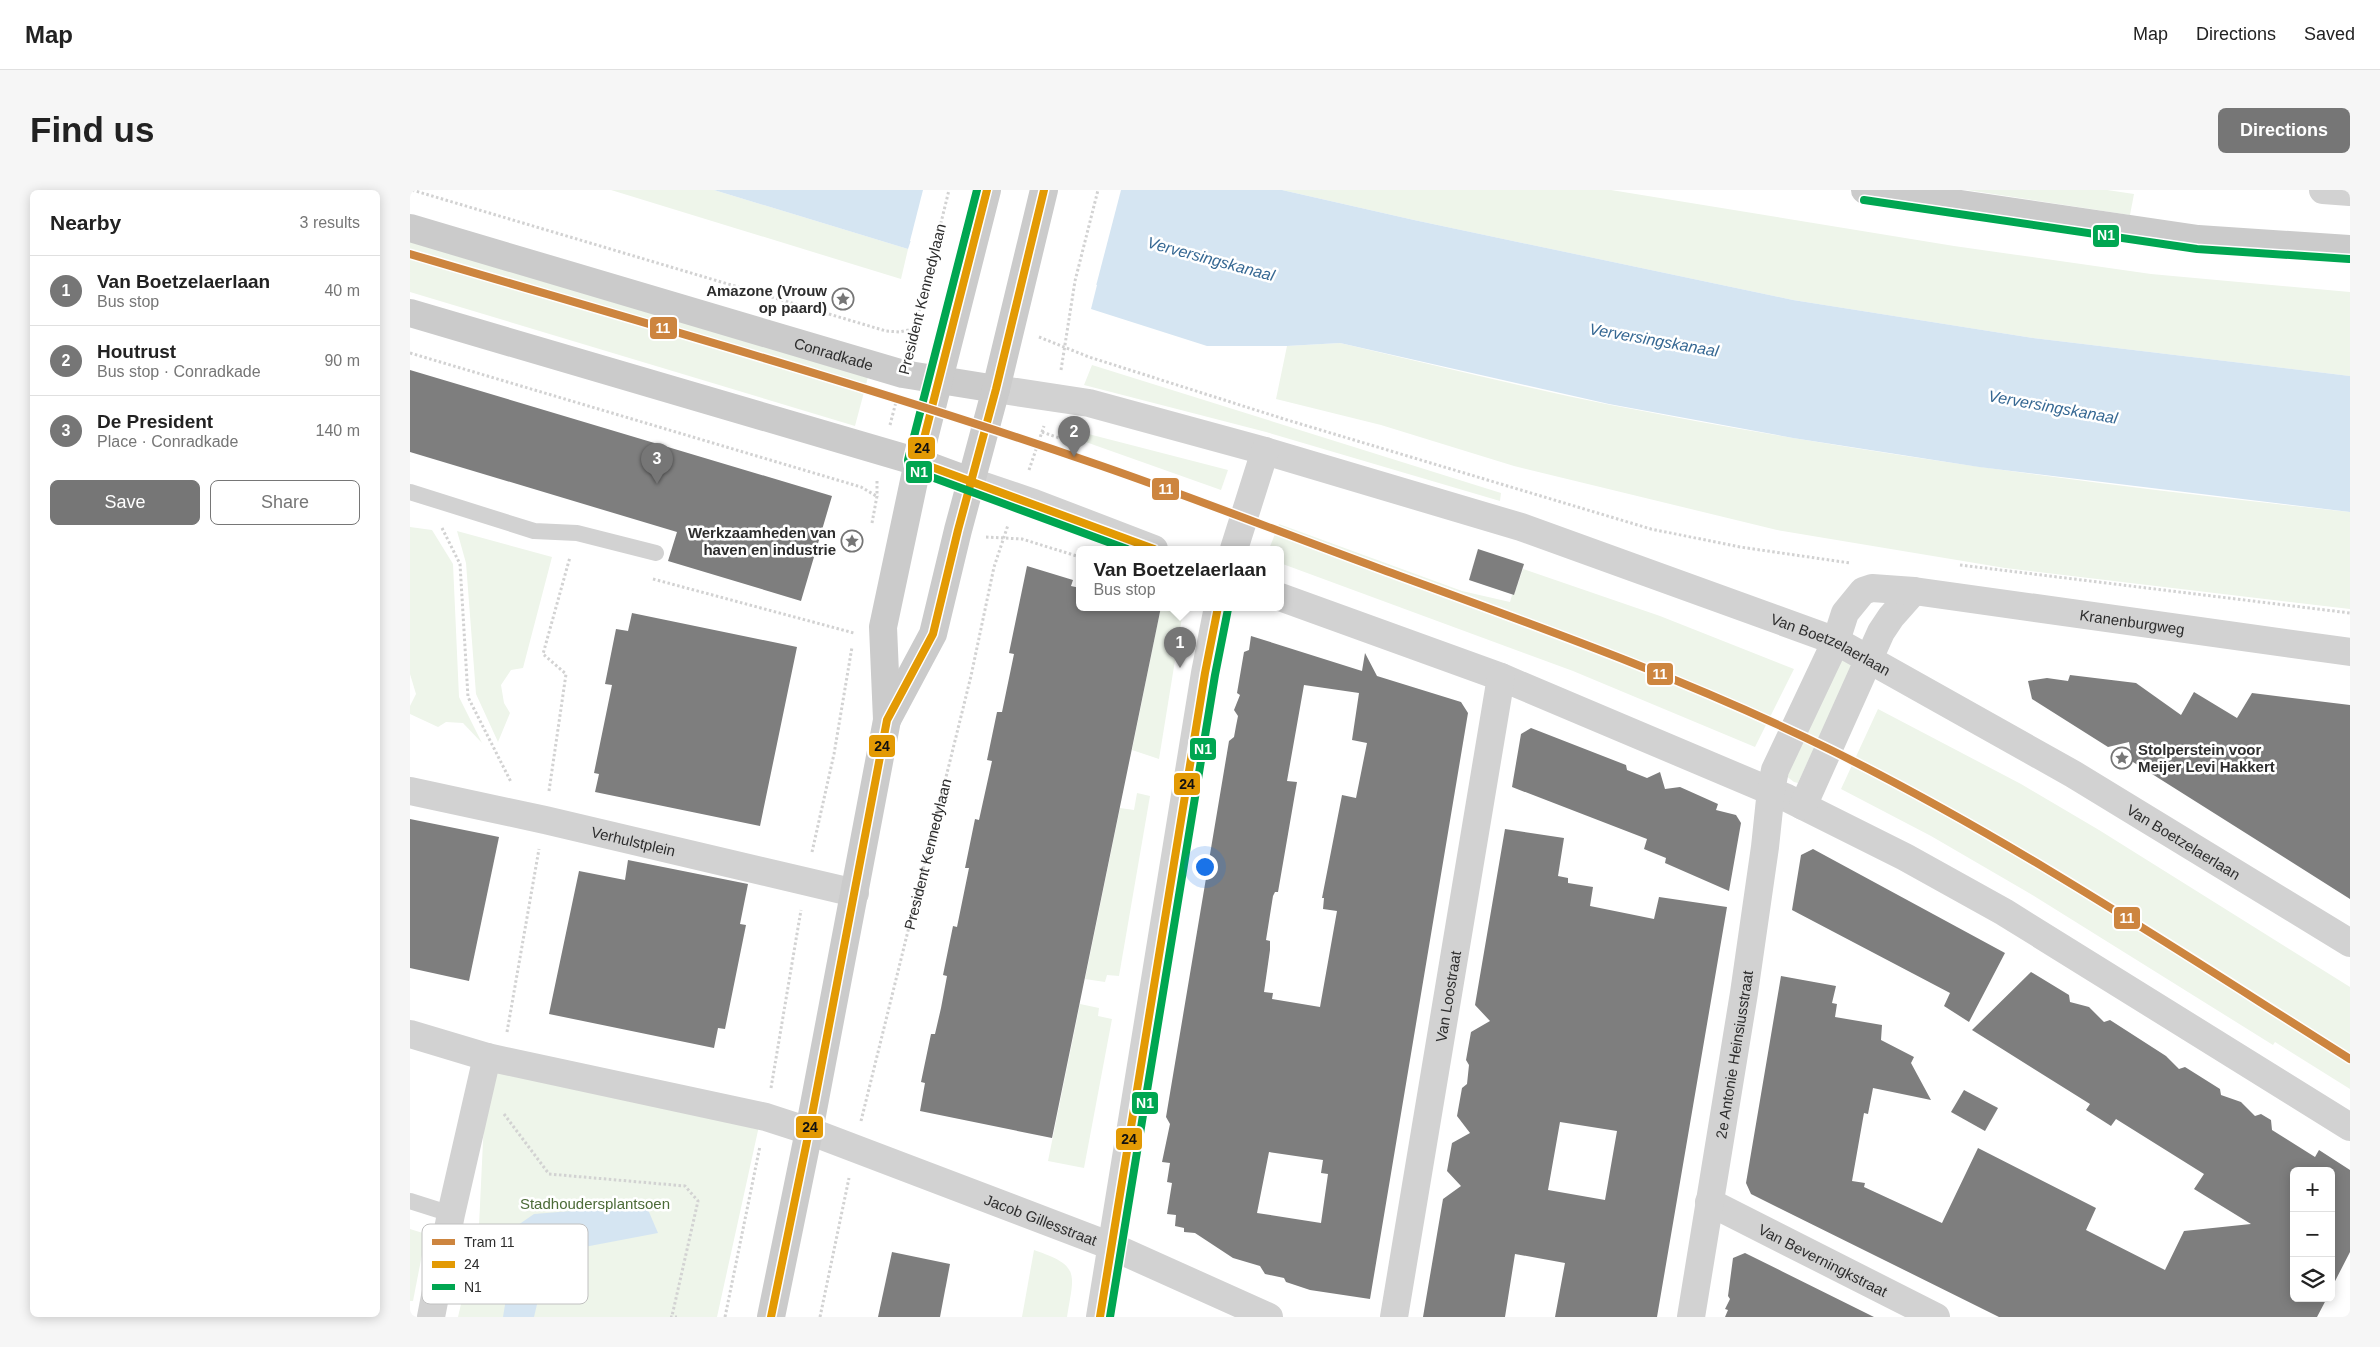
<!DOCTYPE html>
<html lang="en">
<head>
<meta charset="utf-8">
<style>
  :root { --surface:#fff; --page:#f6f6f6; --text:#222; --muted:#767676; --line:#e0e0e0; --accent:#767676 }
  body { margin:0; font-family:Arial,sans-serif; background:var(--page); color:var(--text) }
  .controls { position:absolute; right:15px; bottom:15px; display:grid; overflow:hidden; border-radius:8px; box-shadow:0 2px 12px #0003 }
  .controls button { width:45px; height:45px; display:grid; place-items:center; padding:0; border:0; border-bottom:1px solid var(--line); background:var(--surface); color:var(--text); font:25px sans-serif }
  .you { position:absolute; left:794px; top:676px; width:18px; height:18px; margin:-12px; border:4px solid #fff; border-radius:50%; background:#1a73e8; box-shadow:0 0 0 8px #1a73e833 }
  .badge { display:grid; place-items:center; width:32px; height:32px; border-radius:50%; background:var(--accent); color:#fff; font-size:16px; font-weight:700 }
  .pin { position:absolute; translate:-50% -41px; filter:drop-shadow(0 1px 2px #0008) }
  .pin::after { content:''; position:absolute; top:26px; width:18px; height:15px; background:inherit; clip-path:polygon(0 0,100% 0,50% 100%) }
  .popup { position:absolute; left:666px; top:356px; width:208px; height:65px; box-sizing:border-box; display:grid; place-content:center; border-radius:8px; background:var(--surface); filter:drop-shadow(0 1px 4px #0005); font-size:16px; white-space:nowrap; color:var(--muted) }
  .popup b { font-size:19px; color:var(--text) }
  .popup::after { content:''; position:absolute; left:50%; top:100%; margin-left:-10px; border:10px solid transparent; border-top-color:var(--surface) }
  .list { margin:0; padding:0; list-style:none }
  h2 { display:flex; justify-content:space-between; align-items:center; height:65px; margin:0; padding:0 20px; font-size:21px }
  h2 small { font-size:16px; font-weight:400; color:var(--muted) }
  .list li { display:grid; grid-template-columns:32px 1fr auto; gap:15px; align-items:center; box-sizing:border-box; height:70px; padding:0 20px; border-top:1px solid var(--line) }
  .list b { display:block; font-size:19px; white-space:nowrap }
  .list p { margin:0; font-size:16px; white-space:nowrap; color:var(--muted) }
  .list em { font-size:16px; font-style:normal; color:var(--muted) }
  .actions { display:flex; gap:10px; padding:15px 20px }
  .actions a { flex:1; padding:11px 0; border:1px solid var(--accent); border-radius:8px; text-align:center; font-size:18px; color:var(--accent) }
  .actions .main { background:var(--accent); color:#fff }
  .icon { flex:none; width:28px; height:28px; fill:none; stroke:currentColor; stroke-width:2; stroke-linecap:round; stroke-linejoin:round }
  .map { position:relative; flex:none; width:1940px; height:1127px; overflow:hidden; border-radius:8px }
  header { display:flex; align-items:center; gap:30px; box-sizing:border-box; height:70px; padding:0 25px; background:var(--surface); border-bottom:1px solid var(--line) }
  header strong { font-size:24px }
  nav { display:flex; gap:28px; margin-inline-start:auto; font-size:18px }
  .intro { display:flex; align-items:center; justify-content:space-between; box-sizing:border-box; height:120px; padding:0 30px }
  h1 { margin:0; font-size:35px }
  .button { padding:12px 22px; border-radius:8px; background:var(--accent); color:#fff; font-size:18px; font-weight:700 }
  main { display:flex; gap:30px; padding:0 30px }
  aside { flex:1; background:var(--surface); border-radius:8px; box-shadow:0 2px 12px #0003 }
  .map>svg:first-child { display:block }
  .green { fill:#eef5ea }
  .water { fill:#d5e5f2 }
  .pier { fill:#fff }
  .building { fill:#7e7e7e; fill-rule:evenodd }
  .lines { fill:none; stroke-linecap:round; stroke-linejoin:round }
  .path { stroke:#d2d2d2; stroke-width:3; stroke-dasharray:2.5 2.5; stroke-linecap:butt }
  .lane { stroke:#d2d2d2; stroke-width:16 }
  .street { stroke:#d2d2d2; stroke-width:28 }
  .secondary { stroke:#cbcbcb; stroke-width:28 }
  .bus-1-casing { stroke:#fff; stroke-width:11 }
  .bus-2-casing { stroke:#fff; stroke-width:11 }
  .bus-1 { stroke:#e39a04; stroke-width:8 }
  .bus-2 { stroke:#00a651; stroke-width:8 }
  .tram-1-casing { stroke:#fff; stroke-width:11 }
  .tram-1 { stroke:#cd853f; stroke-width:8 }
  .labels { text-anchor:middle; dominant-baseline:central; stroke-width:5; stroke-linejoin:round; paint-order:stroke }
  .poi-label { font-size:15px; font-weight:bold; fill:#2d2d2d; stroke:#fff; text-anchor:end }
  .street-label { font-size:15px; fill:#2d2d2d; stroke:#fff }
  .park-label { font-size:15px; fill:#4c6b38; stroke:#fff }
  .water-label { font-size:16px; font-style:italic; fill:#366893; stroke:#fff }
  .key { fill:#fff; stroke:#c0c0c0; stroke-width:1 }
  .key-label { font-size:14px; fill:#2d2d2d }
  .line-badge { stroke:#fff; stroke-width:2 }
  .badge-label { font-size:14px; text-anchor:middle; font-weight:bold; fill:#fff }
  .pale-badge-label { font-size:14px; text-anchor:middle; font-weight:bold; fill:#111 }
</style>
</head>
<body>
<header>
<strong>Map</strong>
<nav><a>Map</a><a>Directions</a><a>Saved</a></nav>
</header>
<div class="intro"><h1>Find us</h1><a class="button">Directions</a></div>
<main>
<aside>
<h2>Nearby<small>3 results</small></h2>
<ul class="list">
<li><span class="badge">1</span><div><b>Van Boetzelaerlaan</b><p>Bus stop</p></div><em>40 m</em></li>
<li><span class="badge">2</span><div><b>Houtrust</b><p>Bus stop · Conradkade</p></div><em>90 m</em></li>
<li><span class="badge">3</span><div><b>De President</b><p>Place · Conradkade</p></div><em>140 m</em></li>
</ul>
<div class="actions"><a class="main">Save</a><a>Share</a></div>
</aside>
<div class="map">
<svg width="1940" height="1127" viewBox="0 0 1940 1127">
  <rect width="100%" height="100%" fill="#fff"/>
  <g class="green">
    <path d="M 201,0 L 304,0 L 498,59 L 491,89 Z"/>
    <path d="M 872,0 L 1201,0 L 1544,56 L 1741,84 L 1940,102 L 1940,186 L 1623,148 L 1383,110 L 1004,30 Z"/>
    <path d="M 1557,0 L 1697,0 L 1724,4 L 1720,25 Z"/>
    <path d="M 0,51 L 458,187 L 445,236 L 0,102 Z"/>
    <path d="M 930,153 C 1020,174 1111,197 1201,215 C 1446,263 1693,296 1940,322 L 1940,419 L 1595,378 L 1367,340 L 1104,276 L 971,235 L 866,209 L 877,156 Z"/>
    <path d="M 682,175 L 1091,303 L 1090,311 L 856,242 L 674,195 Z"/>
    <path d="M 659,239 L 818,280 L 811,300 L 656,245 Z"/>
    <path d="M 869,334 L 1052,401 L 1100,412 L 1102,405 L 1104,405 L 1113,379 L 1250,426 L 1384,479 L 1345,557 L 1163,481 L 870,373 L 870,359 L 859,359 Z"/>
    <path d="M 0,337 L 22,340 L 43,374 L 49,507 L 72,553 L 53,533 L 36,532 L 28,537 L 0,524 L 0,516 L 6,504 L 0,484 Z"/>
    <path d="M 47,341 L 142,367 L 113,478 L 101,480 L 91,495 L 94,513 L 100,523 L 88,552 L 66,504 L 56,373 Z"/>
    <path d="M 751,417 L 773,421 L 749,569 L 722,560 Z"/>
    <path d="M 1428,468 L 1443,475 L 1388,593 L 1384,592 L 1375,585 Z"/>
    <path d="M 1468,519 L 1611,594 L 1689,640 L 1940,797 L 1940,899 L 1865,852 L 1863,855 L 1619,703 L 1521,646 L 1431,599 Z"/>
    <path d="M 727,603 L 740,606 L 709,786 L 697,785 L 695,792 L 675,789 L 710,618 L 724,620 Z"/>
    <path d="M 670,814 L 689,818 L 688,826 L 702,829 L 674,978 L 638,971 Z"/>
    <path d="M 77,867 L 349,936 L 307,1127 L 48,1127 L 69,1036 Z"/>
    <path d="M 0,1039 L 16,1044 L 3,1111 L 0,1111 Z"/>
    <path d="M 624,1060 C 671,1076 664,1083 657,1127 L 612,1127 Z"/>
  </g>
  <g class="water">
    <path d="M 304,0 L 872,0 L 1004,30 L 1383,110 L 1623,148 L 1940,186 L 1940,322 L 1569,277 L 1383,248 L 1199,214 L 930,153 L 877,156 L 797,156 L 681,119 L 687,95 L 501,50 L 498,59 Z"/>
    <path d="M 236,1015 L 248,1043 L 148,1062 L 134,1085 L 124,1127 L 93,1127 L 108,1035 L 124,1024 Z"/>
  </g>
  <path class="pier" d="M 513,0 L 711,0 L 686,96 L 500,51 Z"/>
  <g class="building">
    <path d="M 0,180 L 422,306 L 391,411 L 258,371 L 267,342 L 0,262 Z"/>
    <path d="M 1068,359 L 1114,374 L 1104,405 L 1059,390 Z"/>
    <path d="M 617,376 L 663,390 L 661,396 L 670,398 L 670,417 L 751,417 L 642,948 L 510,921 L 515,893 L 511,892 L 521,844 L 525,844 L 531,818 L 537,786 L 533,785 L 543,736 L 547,737 L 559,678 L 555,678 L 565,629 L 569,630 L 582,571 L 577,570 L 587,522 L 592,522 L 604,464 L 599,463 Z"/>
    <path d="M 222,423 L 387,457 L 350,636 L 185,602 L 189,584 L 184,583 L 202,495 L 195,494 L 206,439 L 218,441 Z"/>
    <path d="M 841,446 L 952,481 L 955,463 L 967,486 L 1051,512 L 1058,523 L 960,1109 L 900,1100 L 876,1092 L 874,1088 L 855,1084 L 850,1076 L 823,1068 L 785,1043 L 774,1042 L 774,1038 L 765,1036 L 766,1025 L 757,1024 L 762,993 L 757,992 L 760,973 L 752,972 L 760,934 L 756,927 L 819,551 L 824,547 L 826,536 L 828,526 L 824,520 L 830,505 L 827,503 L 834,462 L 839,460 ZM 894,495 L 949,503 L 942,550 L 957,553 L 946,608 L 932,605 L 912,708 L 914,708 L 913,719 L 927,721 L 910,817 L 862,809 L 863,803 L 854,802 L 860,760 L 860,751 L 856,750 L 863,706 L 865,702 L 868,702 L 887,592 L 877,591 ZM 859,962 L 913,970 L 911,983 L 918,984 L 911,1033 L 847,1023 Z"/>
    <path d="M 1660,485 L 1726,493 L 1771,525 L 1784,502 L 1827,528 L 1842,503 L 1940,515 L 1940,709 L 1723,572 L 1719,552 L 1698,557 L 1622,509 L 1618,491 L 1637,488 L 1658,491 Z"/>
    <path d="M 1121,538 L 1216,575 L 1217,580 L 1237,588 L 1250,582 L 1255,599 L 1270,597 L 1308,614 L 1306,620 L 1326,625 L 1331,633 L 1319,701 L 1255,673 L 1256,668 L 1234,659 L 1237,649 L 1102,597 L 1111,544 Z"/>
    <path d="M 0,629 L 89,647 L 59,791 L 0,778 Z"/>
    <path d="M 1095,639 L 1154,648 L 1148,686 L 1158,688 L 1158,693 L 1183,697 L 1180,716 L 1244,729 L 1249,707 L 1317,717 L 1247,1127 L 1145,1127 L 1155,1073 L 1105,1064 L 1095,1127 L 1013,1127 L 1033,1009 L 1051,996 L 1037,981 L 1042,953 L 1060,943 L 1047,926 L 1052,898 L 1057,894 L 1059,875 L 1056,870 L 1061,842 L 1080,831 L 1065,815 ZM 1150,932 L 1207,941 L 1195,1010 L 1138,1000 Z"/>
    <path d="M 1403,659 L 1595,763 L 1559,832 L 1534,816 L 1540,803 L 1382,720 L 1391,665 Z"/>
    <path d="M 218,670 L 338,694 L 330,734 L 336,735 L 315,839 L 308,838 L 304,858 L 139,824 L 169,681 L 215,690 Z"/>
    <path d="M 1621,782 L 1659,805 L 1660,812 L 1679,817 L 1694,832 L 1700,830 L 1756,866 L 1769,879 L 1775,877 L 1810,899 L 1811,905 L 1831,912 L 1845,926 L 1851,924 L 1861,930 L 1862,940 L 1905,967 L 1909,960 L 1940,980 L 1940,1062 L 1921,1099 L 1921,981 L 1884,981 L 1884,1108 L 1917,1108 L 1907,1127 L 1589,1127 L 1341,1004 L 1336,993 L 1371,786 L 1426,796 L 1422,813 L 1427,814 L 1425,827 L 1472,835 L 1471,850 L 1504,867 L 1501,873 L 1521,910 L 1463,898 L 1458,924 L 1454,923 L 1442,991 L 1455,993 L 1454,997 L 1532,1033 L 1568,958 L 1686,1018 L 1676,1040 L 1755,1080 L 1774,1041 L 1841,1034 L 1784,999 L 1794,984 L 1706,929 L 1701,936 L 1676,920 L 1680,914 L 1562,840 Z"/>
    <path d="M 1554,900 L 1588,918 L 1575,941 L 1541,922 Z"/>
    <path d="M 482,1062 L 540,1074 L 530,1127 L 468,1127 Z"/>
    <path d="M 1335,1063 L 1464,1127 L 1315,1127 L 1318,1120 L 1315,1119 L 1320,1109 L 1318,1106 L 1323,1068 Z"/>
  </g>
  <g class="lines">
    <g class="path">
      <path d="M 2,0 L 476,141 L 489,142 L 512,137"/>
      <path d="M 629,147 L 679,167 L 874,229 L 1241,339 L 1330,357 L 1440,373"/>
      <path d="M 501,155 L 539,0"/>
      <path d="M 0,163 L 451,297 L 468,307"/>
      <path d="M 651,180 L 665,91 L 688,0"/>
      <path d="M 480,235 L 486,212"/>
      <path d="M 632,242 L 655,250"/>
      <path d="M 619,280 L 634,236"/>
      <path d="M 462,333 L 467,306 L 467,289"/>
      <path d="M 32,338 L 50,374 L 58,507 L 101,592"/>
      <path d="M 576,347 L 612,349 L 670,367"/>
      <path d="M 1550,375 L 1940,423"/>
      <path d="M 243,389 L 444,443"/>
      <path d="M 139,601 L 156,484 L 133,464 L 160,367"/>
      <path d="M 402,662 L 424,564 L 442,457"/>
      <path d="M 97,842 L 129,659"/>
      <path d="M 361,898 L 391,720"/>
      <path d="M 94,924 L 139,984 L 275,996 L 288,1011 L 262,1126"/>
      <path id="s1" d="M 451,931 L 561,486 L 584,377 L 598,335"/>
      <path d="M 260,1127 L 267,1127"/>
      <path d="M 315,1127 L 350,956"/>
      <path d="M 410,1127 L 439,988"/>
    </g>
    <g class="lane">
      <path d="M 0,302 L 124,341 L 167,343 L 246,363"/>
      <path d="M 0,1011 L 41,1024"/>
    </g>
    <g class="street">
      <path d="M 1913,0 L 1940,2"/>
      <path id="s2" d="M 586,199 L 679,213 L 855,261 L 1111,337 L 1426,451 L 1663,584 L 1940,753"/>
      <path d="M 562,292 L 624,313 L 744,359"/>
      <path d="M 824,359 L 855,261"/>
      <path d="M 870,407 L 1091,487 L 1377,608 L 1495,667 L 1594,722 L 1940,937"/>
      <path id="s3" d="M 0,601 L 135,630 L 445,703"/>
      <path d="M 1393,616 L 1471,442 L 1481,427 L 1504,401"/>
      <path id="s4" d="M 0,844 L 77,867 L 356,927 L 399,941 L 701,1056 L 859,1127"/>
      <path id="s5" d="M 1299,1012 L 1526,1127"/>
      <path d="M 21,1127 L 41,1024 L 77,867"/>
      <path d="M 690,1127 L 795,483 L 808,417"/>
      <path id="s6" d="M 984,1127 L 1091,487"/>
      <path id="s7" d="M 1281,1127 L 1334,803 L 1355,657 L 1361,600 L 1365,580 L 1426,451 L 1435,423 L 1453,401 L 1462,398 L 1504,401 L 1940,462"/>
    </g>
    <g class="secondary">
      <path d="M 1455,0 L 1788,49 L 1940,59"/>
      <path id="s8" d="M 0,38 L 493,184 L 586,199"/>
      <path d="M 0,123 L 508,272 L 562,292"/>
      <path d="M 477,530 L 523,444 L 548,340 L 586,199 L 634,0"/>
      <path d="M 361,1127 L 399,941 L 477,530 L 473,437 L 508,272 L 577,0"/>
    </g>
    <g class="bus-1-casing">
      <g id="bus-1">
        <path d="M 577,0 L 508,272 L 744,359"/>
        <path d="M 361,1127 L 399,941 L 477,530 L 523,444 L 548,340 L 586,199 L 634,0"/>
        <path d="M 690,1127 L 795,483 L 808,417"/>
      </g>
    </g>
    <g class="bus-2-casing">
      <g id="bus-2">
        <path d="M 567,0 L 498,270 L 499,276 L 505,281 L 717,359"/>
        <path d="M 1454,10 L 1787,59 L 1939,69"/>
        <path d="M 700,1127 L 805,485 L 818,419"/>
      </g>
    </g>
    <use href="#bus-1" class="bus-1"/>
    <use href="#bus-2" class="bus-2"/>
    <g class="tram-1-casing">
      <path id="tram-1" d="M 0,64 C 227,131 456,195 680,272 C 777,305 872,343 968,378 C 1121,434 1275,488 1421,560 C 1601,649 1770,762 1940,869"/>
    </g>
    <use href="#tram-1" class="tram-1"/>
  </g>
  <defs>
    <g id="sight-ring" transform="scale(1.125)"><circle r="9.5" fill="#fff" stroke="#767676" stroke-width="1.5"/><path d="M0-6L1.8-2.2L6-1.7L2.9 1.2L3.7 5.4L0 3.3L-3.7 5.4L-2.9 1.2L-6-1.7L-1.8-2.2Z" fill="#767676"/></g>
  </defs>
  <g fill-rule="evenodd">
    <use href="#sight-ring" x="433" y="109"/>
    <use href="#sight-ring" x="442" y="351"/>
    <use href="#sight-ring" x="1712" y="568"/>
  </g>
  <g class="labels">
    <g class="poi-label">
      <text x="417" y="100">Amazone (Vrouw<tspan x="417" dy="17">op paard)</tspan></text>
      <text x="426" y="342">Werkzaamheden van<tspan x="426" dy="17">haven en industrie</tspan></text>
      <text x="1728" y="559" text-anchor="start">Stolperstein voor<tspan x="1728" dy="17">Meijer Levi Hakkert</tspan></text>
    </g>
    <g class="street-label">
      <text transform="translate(512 109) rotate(-76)">President Kennedylaan</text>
      <text stroke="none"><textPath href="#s8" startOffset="442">Conradkade</textPath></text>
      <text stroke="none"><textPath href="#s7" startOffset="1026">Kranenburgweg</textPath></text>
      <text stroke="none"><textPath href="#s2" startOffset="875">Van Boetzelaerlaan</textPath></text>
      <text stroke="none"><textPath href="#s3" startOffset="229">Verhulstplein</textPath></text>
      <text stroke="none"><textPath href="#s2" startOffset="1280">Van Boetzelaerlaan</textPath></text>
      <text stroke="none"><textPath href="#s1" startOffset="275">President Kennedylaan</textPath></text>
      <text stroke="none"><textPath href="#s6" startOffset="325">Van Loostraat</textPath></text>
      <text stroke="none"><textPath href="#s7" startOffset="266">2e Antonie Heinsiusstraat</textPath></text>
      <text stroke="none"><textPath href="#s4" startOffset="659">Jacob Gillesstraat</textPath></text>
      <text stroke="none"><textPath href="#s5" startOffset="128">Van Beverningkstraat</textPath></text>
    </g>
    <g class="park-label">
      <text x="185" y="1013">Stadhoudersplantsoen</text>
    </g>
    <g class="water-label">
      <text transform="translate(801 69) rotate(15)">Verversingskanaal</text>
      <text transform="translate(1244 150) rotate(10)">Verversingskanaal</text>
      <text transform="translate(1643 217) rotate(10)">Verversingskanaal</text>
    </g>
  </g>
  <rect x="12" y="1034" width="166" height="80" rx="8" class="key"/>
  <rect x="22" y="1049" width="23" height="6" fill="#cd853f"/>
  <rect x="22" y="1071" width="23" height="7" fill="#e39a04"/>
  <rect x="22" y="1094" width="23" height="6" fill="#00a651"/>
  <g class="key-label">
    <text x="54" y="1057">Tram 11</text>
    <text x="54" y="1079">24</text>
    <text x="54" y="1102">N1</text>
  </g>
  <g class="line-badge">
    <rect x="1682" y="34" width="28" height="24" rx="5" fill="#00a651"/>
    <rect x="239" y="126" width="29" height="24" rx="5" fill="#cd853f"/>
    <rect x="497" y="246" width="29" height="24" rx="5" fill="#e39a04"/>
    <rect x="495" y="270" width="28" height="24" rx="5" fill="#00a651"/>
    <rect x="741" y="287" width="29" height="24" rx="5" fill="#cd853f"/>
    <rect x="1236" y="472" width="28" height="24" rx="5" fill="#cd853f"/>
    <rect x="458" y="544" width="28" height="24" rx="5" fill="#e39a04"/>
    <rect x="779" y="547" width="28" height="24" rx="5" fill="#00a651"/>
    <rect x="763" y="582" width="28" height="24" rx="5" fill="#e39a04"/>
    <rect x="1703" y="716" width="28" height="24" rx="5" fill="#cd853f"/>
    <rect x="721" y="901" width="28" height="24" rx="5" fill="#00a651"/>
    <rect x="385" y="925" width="29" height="24" rx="5" fill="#e39a04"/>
    <rect x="705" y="937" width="28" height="24" rx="5" fill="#e39a04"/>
  </g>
  <g class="badge-label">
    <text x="1696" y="50">N1</text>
    <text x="253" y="143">11</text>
    <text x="509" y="287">N1</text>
    <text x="756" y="304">11</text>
    <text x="1250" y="489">11</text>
    <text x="793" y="564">N1</text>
    <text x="1717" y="733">11</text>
    <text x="735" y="918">N1</text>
  </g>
  <g class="pale-badge-label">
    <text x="512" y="263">24</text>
    <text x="472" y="561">24</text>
    <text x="777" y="599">24</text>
    <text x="400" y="942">24</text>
    <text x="719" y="954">24</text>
  </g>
</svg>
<div class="controls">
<button>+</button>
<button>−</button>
<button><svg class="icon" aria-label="layers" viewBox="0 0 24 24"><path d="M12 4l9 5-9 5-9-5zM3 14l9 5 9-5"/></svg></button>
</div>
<div class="you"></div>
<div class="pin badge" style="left:770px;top:478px">1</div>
<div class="popup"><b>Van Boetzelaerlaan</b>Bus stop</div>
<div class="pin badge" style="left:664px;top:267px">2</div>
<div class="pin badge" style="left:247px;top:294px">3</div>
</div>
</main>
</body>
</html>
